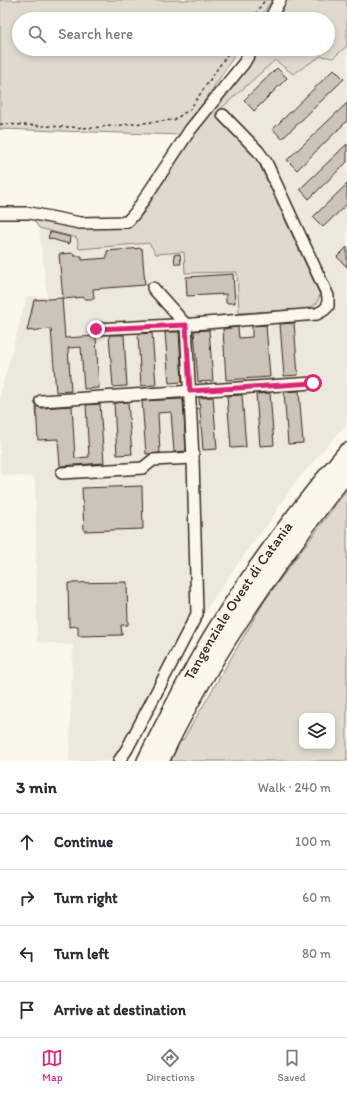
<!DOCTYPE html>
<html lang="en">
<head>
<meta charset="utf-8">
<style>
  :root { --surface:#fff; --page:#f7f7f7; --text:#2b2b33; --muted:#7c7c81; --line:#e1e1e2; --accent:#db2777 }
  body { margin:0; font-family:Itim,sans-serif; background:var(--page); color:var(--text) }
  .controls { position:absolute; right:12px; bottom:12px; display:grid; overflow:hidden; border-radius:8px; box-shadow:0 2px 6px #0003 }
  .controls button { width:36px; height:36px; display:grid; place-items:center; padding:0; border:0; border-bottom:1px solid var(--line); background:var(--surface); color:var(--text); font:20px sans-serif }
  .stop { position:absolute; width:12px; height:12px; margin:-9px; border:3px solid #db2777; border-radius:50%; background:#fff }
  .stop.end { background:#db2777; border-color:#fff; box-shadow:0 1px 4px #0008 }
  .list { margin:0; padding:0; list-style:none }
  h2 { display:flex; justify-content:space-between; align-items:center; height:52px; margin:0; padding:0 16px; font-size:17px }
  h2 small { font-size:13px; font-weight:400; color:var(--muted) }
  .list li { display:grid; grid-template-columns:26px 1fr auto; gap:12px; align-items:center; box-sizing:border-box; height:56px; padding:0 16px; border-top:1px solid var(--line) }
  .list b { display:block; font-size:15px; white-space:nowrap }
  .list em { font-size:13px; font-style:normal; color:var(--muted) }
  .icon { flex:none; width:22px; height:22px; fill:none; stroke:currentColor; stroke-width:2; stroke-linecap:round; stroke-linejoin:round }
  .map { position:relative; flex:none; width:347px; height:761px; overflow:hidden }
  .search { position:absolute; background:var(--surface); box-shadow:0 2px 6px #0003; left:12px; right:12px; top:12px; height:44px; display:flex; align-items:center; gap:10px; box-sizing:border-box; padding:0 14px; border-radius:22px; color:var(--muted); font-size:15px }
  .sheet { height:276px; background:var(--surface) }
  nav { display:flex; justify-content:space-around; align-items:center; box-sizing:border-box; height:56px; border-top:1px solid var(--line); background:var(--surface); font-size:11px; color:var(--muted) }
  nav a { display:grid; justify-items:center; gap:2px }
  nav .on { color:var(--accent) }
  .map>svg:first-child { display:block }
  .built { fill:#ede8dd }
  .green { fill:#dfd9ce; stroke:#8d8276; fill-rule:evenodd }
  .building { fill:#ccc4b9; stroke:#3b2a1e }
  .lines { fill:none; stroke-linecap:round; stroke-linejoin:round }
  .minor-casing { stroke:#3b2a1e; stroke-width:14 }
  .highway-casing { stroke:#3b2a1e; stroke-width:20 }
  .path { stroke:#3b2a1e; stroke-width:1.5; stroke-dasharray:3 3; stroke-linecap:butt }
  .minor { stroke:#fbf7ec; stroke-width:11 }
  .highway { stroke:#fbf7ec; stroke-width:17 }
  .route { stroke:#db2777; stroke-width:5 }
  .labels { text-anchor:middle; dominant-baseline:central; stroke-width:3; stroke-linejoin:round; paint-order:stroke }
  .street-label { font-size:15px; fill:#3b2a1e; stroke:#fbf7ec }
</style>
</head>
<body>
<div class="map">
<svg width="347" height="761" viewBox="0 0 347 761">
  <rect width="100%" height="100%" fill="#fbf7ec"/>
  <filter id="ink" filterUnits="userSpaceOnUse"><feTurbulence type="fractalNoise" baseFrequency=".025" numOctaves="2"/><feDisplacementMap in="SourceGraphic" scale="8" xChannelSelector="R" yChannelSelector="G"/><feConvolveMatrix kernelMatrix="1 2 1 2 8 2 1 2 1" color-interpolation-filters="sRGB"/></filter>
  <g filter="url(#ink)">
    <path class="built" d="M 347,46 L 347,423 L 293,485 L 268,524 L 253,542 L 210,604 L 158,699 L 127,761 L 69,761 L 73,645 L 37,642 L 35,477 L 2,475 L 0,473 L 0,397 L 1,391 L 27,296 L 47,297 L 39,228 L 78,238 L 79,248 L 149,243 L 156,254 L 184,252 L 186,273 L 237,272 L 239,313 L 317,303 L 320,295 L 255,155 L 215,114 L 275,60 L 293,74 L 321,56 L 333,58 Z"/>
    <g class="green">
      <path d="M 0,0 L 272,0 L 259,19 L 19,19 L 19,49 L 239,49 L 182,135 L 0,129 Z"/>
      <path d="M 287,0 L 347,0 L 347,46 L 333,58 L 321,56 L 293,74 L 275,60 L 215,114 L 255,155 L 320,295 L 317,303 L 308,309 L 239,313 L 237,272 L 185,273 L 184,252 L 156,254 L 149,243 L 79,249 L 77,238 L 39,228 L 31,216 L 130,225 L 144,213 L 180,150 L 244,72 L 259,49 L 328,49 L 328,19 L 276,19 Z"/>
      <path d="M 347,490 L 347,761 L 171,761 L 179,742 L 183,740 L 265,600 L 334,507 ZM 302,716 L 332,716 L 332,746 L 302,746 Z"/>
    </g>
    <g class="building">
      <path d="M 277,68 L 287,78 L 254,111 L 244,100 Z"/>
      <path d="M 334,69 L 344,79 L 282,139 L 273,129 Z"/>
      <path d="M 347,103 L 347,121 L 297,170 L 287,160 Z"/>
      <path d="M 347,144 L 347,162 L 309,199 L 300,189 Z"/>
      <path d="M 347,184 L 347,204 L 323,227 L 313,217 Z"/>
      <path d="M 50,232 L 70,237 L 69,244 L 48,238 Z"/>
      <path d="M 347,247 L 347,267 L 337,257 Z"/>
      <path d="M 142,248 L 145,285 L 93,289 L 94,299 L 85,299 L 84,297 L 63,299 L 59,254 L 73,253 L 74,256 L 82,256 L 82,260 L 107,258 L 107,251 Z"/>
      <path d="M 180,254 L 181,264 L 175,264 L 174,255 Z"/>
      <path d="M 233,274 L 235,303 L 226,303 L 226,294 L 187,296 L 186,277 Z"/>
      <path d="M 62,298 L 65,338 L 96,336 L 99,388 L 84,389 L 81,347 L 68,348 L 71,391 L 56,392 L 51,329 L 27,331 L 34,300 Z"/>
      <path d="M 294,323 L 298,375 L 284,376 L 280,324 Z"/>
      <path d="M 266,325 L 270,377 L 226,380 L 223,329 L 238,327 L 239,338 L 252,337 L 252,326 Z"/>
      <path d="M 209,330 L 213,381 L 198,382 L 194,331 Z"/>
      <path d="M 165,332 L 179,332 L 182,382 L 169,383 Z"/>
      <path d="M 152,333 L 156,385 L 141,386 L 138,334 Z"/>
      <path d="M 109,335 L 124,335 L 127,386 L 113,387 Z"/>
      <path d="M 299,391 L 303,443 L 288,444 L 284,392 Z"/>
      <path d="M 270,393 L 274,445 L 260,446 L 256,394 Z"/>
      <path d="M 242,395 L 246,447 L 231,448 L 227,396 Z"/>
      <path d="M 213,397 L 217,449 L 203,450 L 199,398 Z"/>
      <path d="M 183,399 L 186,451 L 174,452 L 171,412 L 158,413 L 160,453 L 146,454 L 142,401 Z"/>
      <path d="M 128,402 L 132,454 L 117,455 L 114,403 Z"/>
      <path d="M 100,404 L 104,463 L 60,466 L 58,439 L 38,440 L 36,406 L 41,408 L 72,406 L 75,458 L 89,457 L 86,405 Z"/>
      <path d="M 142,486 L 143,529 L 84,531 L 82,488 Z"/>
      <path d="M 127,582 L 128,625 L 121,625 L 122,635 L 78,636 L 78,626 L 69,627 L 68,583 Z"/>
    </g>
    <g class="lines">
      <g class="minor-casing">
        <g id="minor">
          <path d="M 270,19 L 280,0"/>
          <path d="M 0,213 L 30,213 L 80,223 L 127,222 L 135,213 L 190,130 L 244,63 L 252,49"/>
          <path d="M 96,329 L 193,324 L 317,314 L 324,310 L 328,306 L 328,296 L 266,162 L 258,151 L 223,115"/>
          <path d="M 41,401 L 313,383"/>
          <path d="M 62,473 L 143,468 L 153,460 L 193,458"/>
          <path d="M 119,761 L 127,749 L 197,614 L 193,458 L 186,325 L 153,288"/>
        </g>
      </g>
      <g class="highway-casing">
        <g id="highway">
          <path id="s1" d="M 146,761 C 168,717 190,672 216,630 C 255,567 299,508 347,452"/>
          <path d="M 160,761 C 197,683 244,610 295,541 C 312,518 328,495 347,473"/>
        </g>
      </g>
      <g class="path">
        <path d="M 252,19 L 265,0"/>
        <path d="M 0,124 L 90,128 L 174,120 L 190,109 L 231,49"/>
      </g>
      <use href="#minor" class="minor"/>
      <use href="#highway" class="highway"/>
    </g>
  </g>
  <g class="lines" filter="url(#ink)">
    <path class="route" d="M 96,329 L 186,325 L 190,391 L 313,383"/>
  </g>
  <g class="labels">
    <g class="street-label">
      <text stroke="none"><textPath href="#s1" startOffset="185">Tangenziale Ovest di Catania</textPath></text>
    </g>
  </g>
</svg>
<div class="controls">
<button><svg class="icon" aria-label="layers" viewBox="0 0 24 24"><path d="M12 4l9 5-9 5-9-5zM3 14l9 5 9-5"/></svg></button>
</div>
<div class="stop" style="left:313px;top:383px"></div>
<div class="stop end" style="left:96px;top:329px"></div>
<div class="search"><svg class="icon" aria-label="search" viewBox="0 0 24 24"><circle cx="10" cy="10" r="6"/><path d="M15 15l6 6"/></svg>Search here</div>
</div>
<section class="sheet">
<h2>3 min<small>Walk · 240 m</small></h2>
<ul class="list">
<li><svg class="icon" aria-label="ahead" viewBox="0 0 24 24"><path d="M12 20V5M6 11l6-6 6 6"/></svg><div><b>Continue</b></div><em>100 m</em></li>
<li><svg class="icon" aria-label="right" viewBox="0 0 24 24"><path d="M7 20v-9h11M14 6l5 5-5 5"/></svg><div><b>Turn right</b></div><em>60 m</em></li>
<li><svg class="icon" aria-label="left" viewBox="0 0 24 24"><path d="M17 20v-9H6M10 6l-5 5 5 5"/></svg><div><b>Turn left</b></div><em>80 m</em></li>
<li><svg class="icon" aria-label="arrive" viewBox="0 0 24 24"><path d="M6 21V4h12l-3 4 3 4H6"/></svg><div><b>Arrive at destination</b></div></li>
</ul>
</section>
<nav>
<a class="on"><svg class="icon" aria-label="map" viewBox="0 0 24 24"><path d="M3 6l6-2 6 2 6-2v14l-6 2-6-2-6 2zM9 4v14M15 6v14"/></svg>Map</a>
<a><svg class="icon" aria-label="directions" viewBox="0 0 24 24"><path d="M12 3l9 9-9 9-9-9zM9 14v-3h6M13 9l2 2-2 2"/></svg>Directions</a>
<a><svg class="icon" aria-label="saved" viewBox="0 0 24 24"><path d="M7 4h10v16l-5-4-5 4z"/></svg>Saved</a>
</nav>
</body>
</html>
